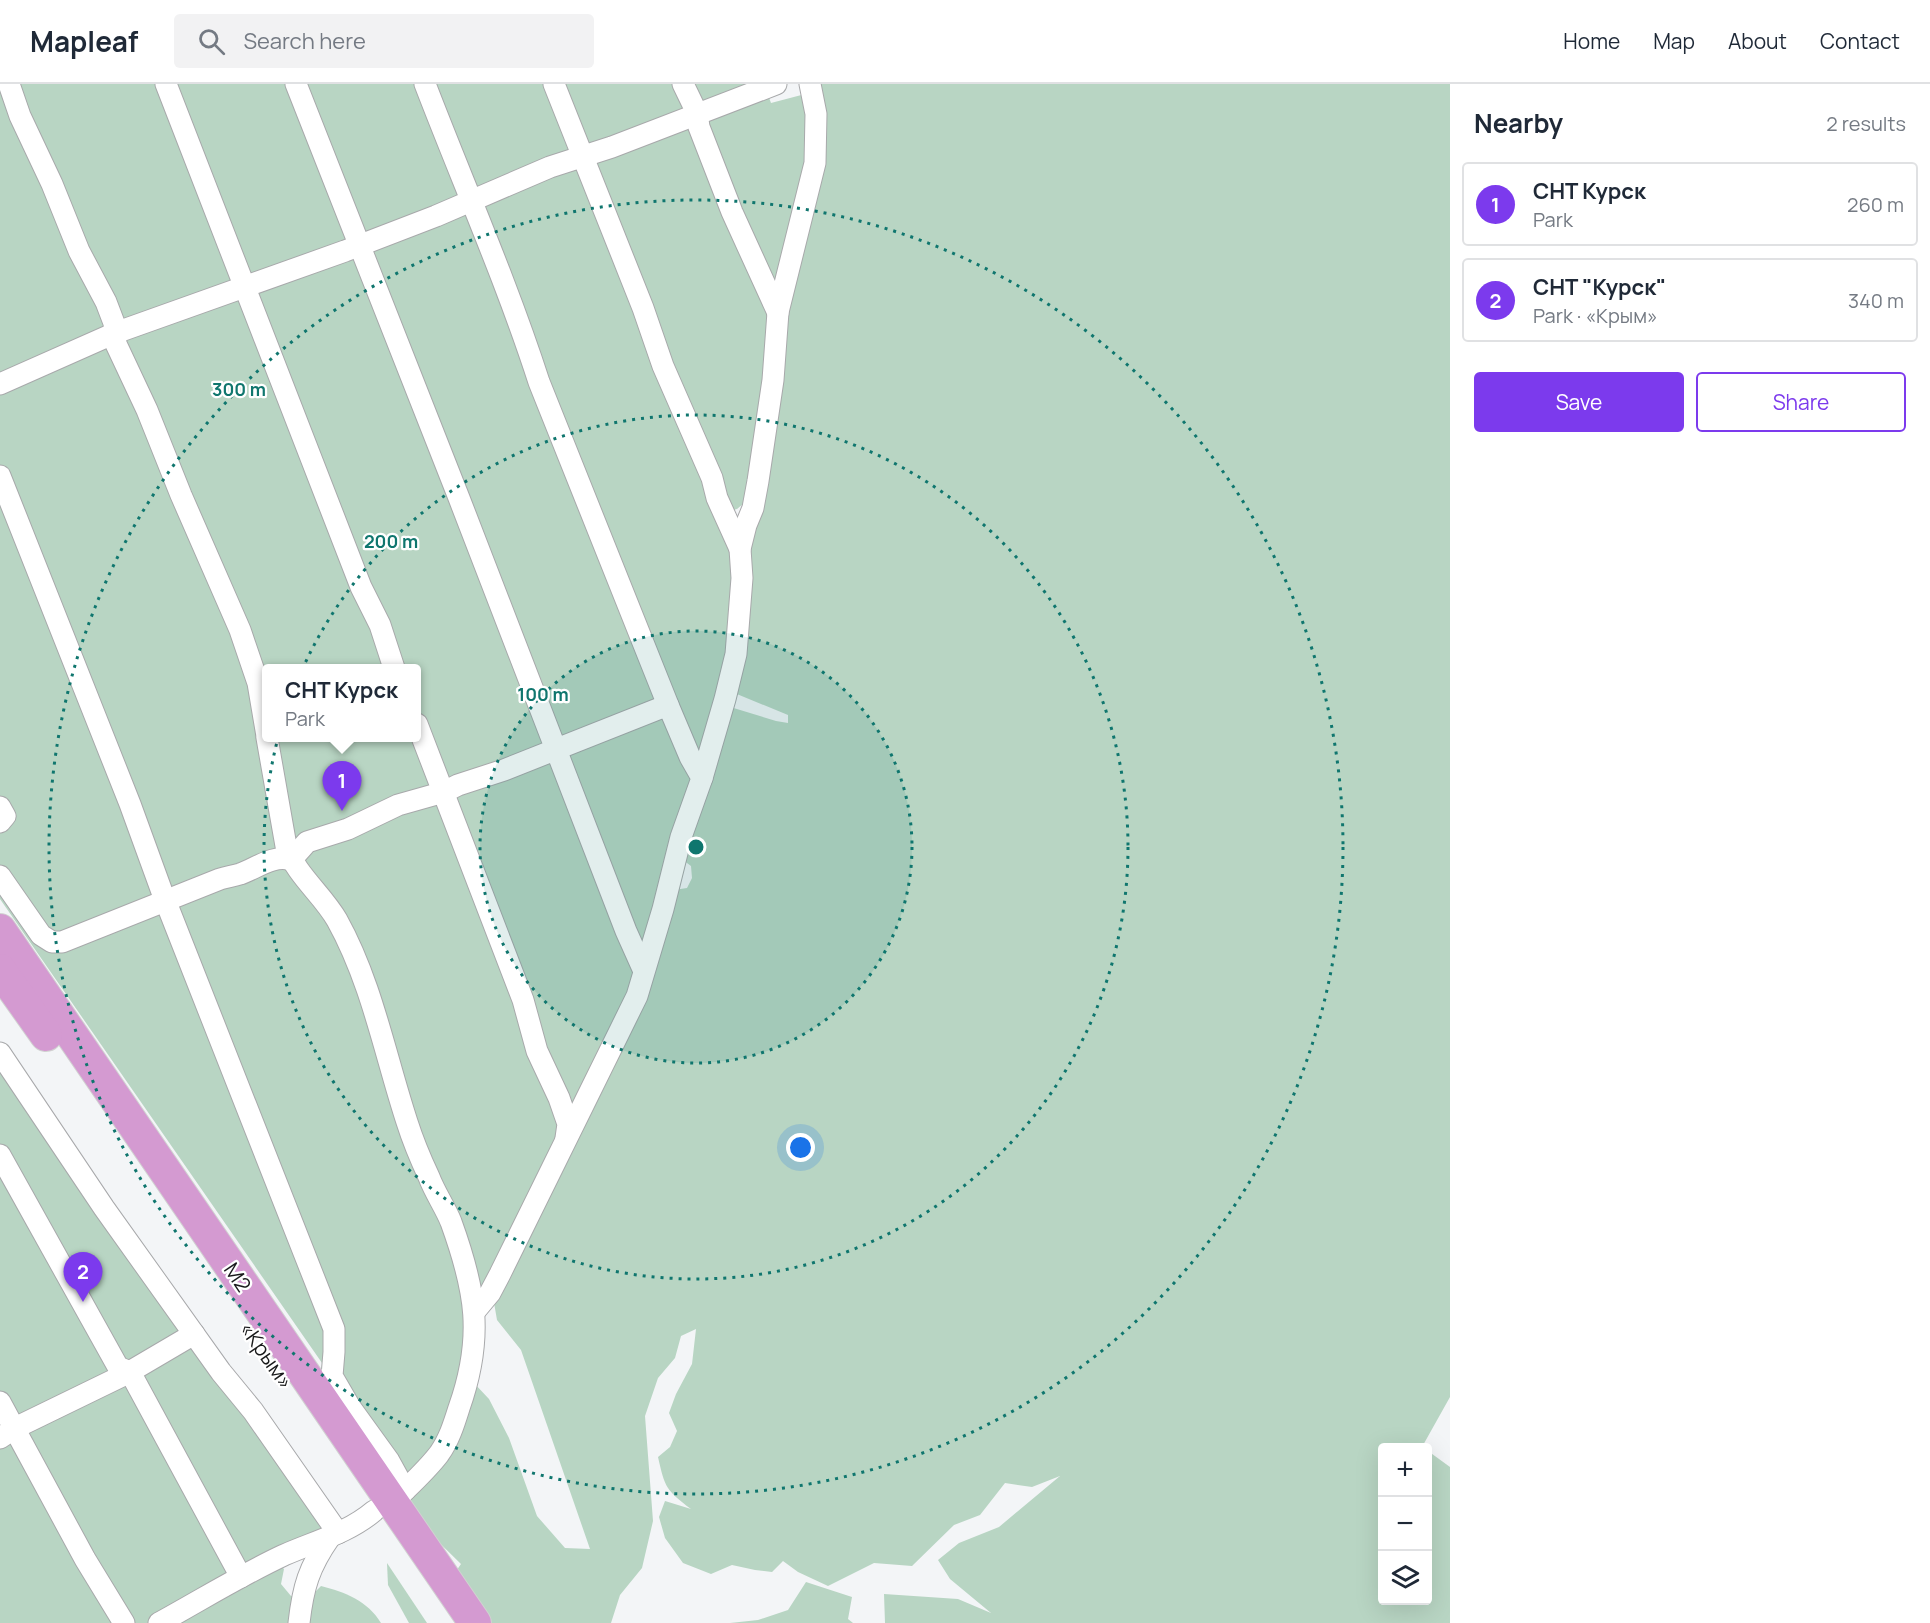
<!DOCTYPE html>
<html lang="en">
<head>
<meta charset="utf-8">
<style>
  :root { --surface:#fff; --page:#f2f2f3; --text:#1f2937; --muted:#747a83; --line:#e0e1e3; --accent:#7c3aed }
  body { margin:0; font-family:Manrope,sans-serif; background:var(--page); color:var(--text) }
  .controls { position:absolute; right:18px; bottom:18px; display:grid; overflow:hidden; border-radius:6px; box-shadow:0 6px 24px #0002 }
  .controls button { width:54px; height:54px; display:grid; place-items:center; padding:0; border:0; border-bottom:2px solid var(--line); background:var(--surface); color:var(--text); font:30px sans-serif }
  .you { position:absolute; left:801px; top:1064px; width:21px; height:21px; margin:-15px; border:4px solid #fff; border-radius:50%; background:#1a73e8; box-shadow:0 0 0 9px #1a73e833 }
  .badge { display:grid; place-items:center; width:39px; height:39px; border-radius:50%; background:var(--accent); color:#fff; font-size:20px; font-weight:700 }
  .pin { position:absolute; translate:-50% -50px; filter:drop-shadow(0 2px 3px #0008) }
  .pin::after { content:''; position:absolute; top:32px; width:21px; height:18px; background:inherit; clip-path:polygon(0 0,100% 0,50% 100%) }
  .popup { position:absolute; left:262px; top:580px; width:159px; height:78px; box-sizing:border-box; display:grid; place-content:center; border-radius:6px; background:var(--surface); filter:drop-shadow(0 2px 4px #0005); font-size:20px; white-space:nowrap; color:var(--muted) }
  .popup b { font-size:22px; color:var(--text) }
  .popup::after { content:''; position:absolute; left:50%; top:100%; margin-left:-12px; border:12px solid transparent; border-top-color:var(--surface) }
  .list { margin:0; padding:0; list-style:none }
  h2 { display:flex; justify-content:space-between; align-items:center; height:78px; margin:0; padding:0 24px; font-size:26px }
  h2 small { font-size:20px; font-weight:400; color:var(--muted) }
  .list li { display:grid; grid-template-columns:39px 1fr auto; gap:18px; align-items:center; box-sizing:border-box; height:84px; margin:0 12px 12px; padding:0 12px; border:2px solid var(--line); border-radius:6px }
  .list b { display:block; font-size:22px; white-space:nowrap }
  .list p { margin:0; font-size:20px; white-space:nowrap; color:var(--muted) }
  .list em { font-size:20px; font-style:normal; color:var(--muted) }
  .actions { display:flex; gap:12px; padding:18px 24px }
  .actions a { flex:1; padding:14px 0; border:2px solid var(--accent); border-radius:6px; text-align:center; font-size:21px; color:var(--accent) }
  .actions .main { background:var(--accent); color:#fff }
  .icon { flex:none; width:33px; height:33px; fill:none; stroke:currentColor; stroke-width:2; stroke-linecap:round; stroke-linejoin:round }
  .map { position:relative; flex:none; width:1450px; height:1539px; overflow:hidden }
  header { display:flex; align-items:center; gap:36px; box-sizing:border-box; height:84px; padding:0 30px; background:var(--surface); border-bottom:2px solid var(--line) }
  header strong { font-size:28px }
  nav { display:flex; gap:33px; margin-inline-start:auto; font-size:21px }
  .search { width:420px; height:54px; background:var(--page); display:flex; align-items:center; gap:15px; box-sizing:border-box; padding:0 21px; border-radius:6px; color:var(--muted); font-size:22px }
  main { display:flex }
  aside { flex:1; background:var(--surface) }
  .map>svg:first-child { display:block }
  .green { fill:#b8d5c3; fill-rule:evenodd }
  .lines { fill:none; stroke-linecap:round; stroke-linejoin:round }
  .minor-casing { stroke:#a8a9ab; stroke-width:23 }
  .highway-casing { stroke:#d1d1d1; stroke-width:34 }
  .minor { stroke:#fff; stroke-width:21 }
  .highway { stroke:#d49ad1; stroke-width:32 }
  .ring { fill:none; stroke:#0f766e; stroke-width:3; stroke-dasharray:3 6 }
  .labels { text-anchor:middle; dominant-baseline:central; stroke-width:4.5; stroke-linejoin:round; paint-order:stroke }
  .street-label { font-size:21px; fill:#191a1b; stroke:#fff }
  .centre { fill:#0f766e; stroke:#fff; stroke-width:3 }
  .ring-label { font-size:18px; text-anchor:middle; font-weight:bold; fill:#0f766e; stroke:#fff; stroke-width:4.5; stroke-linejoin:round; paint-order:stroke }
</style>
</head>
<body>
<header>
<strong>Mapleaf</strong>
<div class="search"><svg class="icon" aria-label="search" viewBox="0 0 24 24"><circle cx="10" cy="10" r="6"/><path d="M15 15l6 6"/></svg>Search here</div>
<nav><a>Home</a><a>Map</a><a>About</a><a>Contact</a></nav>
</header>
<main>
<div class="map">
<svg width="1450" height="1539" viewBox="0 0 1450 1539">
  <rect width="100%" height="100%" fill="#f3f5f7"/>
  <g class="green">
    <path d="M 0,0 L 764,0 L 771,19 L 809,9 L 812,38 L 749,415 L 737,425 L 722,429 L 736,468 L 732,575 L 638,889 L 565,1042 L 470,1259 L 444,1354 L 406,1400 L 0,815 ZM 267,584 L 417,584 L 417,654 L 267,654 Z"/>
    <path d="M 815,0 L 1450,0 L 1450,1313 L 1422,1363 L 1382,1364 L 1382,1516 L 1428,1516 L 1428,1367 L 1450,1383 L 1450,1539 L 885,1539 L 884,1510 L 958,1515 L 991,1529 L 950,1495 L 938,1476 L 959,1459 L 999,1443 L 1060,1392 L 1032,1403 L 1005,1399 L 980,1431 L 954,1441 L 912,1482 L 874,1479 L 828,1502 L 798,1488 L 783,1477 L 772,1488 L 755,1486 L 732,1481 L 711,1490 L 683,1479 L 665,1454 L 659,1433 L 665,1417 L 691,1425 C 666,1406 665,1404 658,1373 L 670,1363 L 677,1347 L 669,1329 L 676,1310 L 692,1280 L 696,1245 L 681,1252 L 675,1274 L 658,1294 L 645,1332 L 653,1437 L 642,1484 L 620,1511 L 611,1539 L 483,1539 L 452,1493 L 461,1480 L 405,1425 L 410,1410 L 473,1298 L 489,1315 L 509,1354 L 537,1432 L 565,1464 L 590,1465 L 521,1266 L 497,1236 L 493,1213 L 674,806 L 687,804 L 692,794 L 691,782 L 679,773 L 727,622 L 776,637 L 788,639 L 788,631 L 732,608 L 748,473 L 796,175 Z"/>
    <path d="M 0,976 L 325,1440 L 319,1461 L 279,1480 L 284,1485 L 281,1500 L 291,1512 L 308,1515 L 321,1502 C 345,1508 368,1517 381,1539 L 0,1539 Z"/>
    <path d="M 387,1479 L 427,1539 L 409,1539 L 388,1501 Z"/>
    <path d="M 806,1498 L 852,1513 L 848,1535 L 853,1539 L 730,1539 L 758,1536 L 788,1526 Z"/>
  </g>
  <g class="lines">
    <g class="minor-casing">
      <g id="minor">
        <path d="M 9,0 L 20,32 L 52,100 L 79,167 L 106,218 L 114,239 L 116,260 L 147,326 L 181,411 L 240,546 L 258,599 L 267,652"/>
        <path d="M 166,0 L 361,503 L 380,541 L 394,584"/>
        <path d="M 296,0 L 459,414 L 626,847 L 643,885"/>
        <path d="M 425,0 C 463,99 506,196 539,298 L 668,621"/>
        <path d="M 554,0 L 643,224 L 663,282 L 712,394 L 717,414 L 740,465"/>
        <path d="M 683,0 L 697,29 L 699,43 L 732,128 L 778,229"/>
        <path d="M 0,300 L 115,249 L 345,167 L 436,132 L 550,83 L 612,63 L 776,0"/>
        <path d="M 0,392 L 130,720 L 162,808 L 334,1245 L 334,1268 L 332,1292 L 350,1323 L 389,1377 L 405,1406"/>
        <path d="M 417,640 L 523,916 L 537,967 L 559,1014 L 568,1040 L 566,1054"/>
        <path d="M 267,654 L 286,762 C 296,791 322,810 337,836 C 372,899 385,971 407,1038 C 413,1057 421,1076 429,1093 C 435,1109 445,1123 451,1138 C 476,1207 484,1253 459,1324 C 454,1340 449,1356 439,1370 C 426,1387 410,1401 395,1416"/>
        <path d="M 702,694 L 725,615 L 736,570 L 742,494 L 740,465 L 746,441 L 753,424 L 758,397 L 773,296 L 778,228 L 815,79 L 816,30 L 810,0"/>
        <path d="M 0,723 L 5,732 L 0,738"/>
        <path d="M 291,776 L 307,758 L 348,745 L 398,721 L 444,708 L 458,701 L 504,686 L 668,621 L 690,673 L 702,694 L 681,753 L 663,825 L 637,912 L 500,1190 L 490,1209 L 475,1227"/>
        <path d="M 0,792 L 41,851 L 52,858 L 62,858 L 220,795 C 227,793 233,792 240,790 C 255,785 274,770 291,776"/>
        <path d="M 0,969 L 104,1124 L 221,1288 L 253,1327 L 338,1449"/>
        <path d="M 0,1071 L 118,1283 L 130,1288 L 241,1493"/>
        <path d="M 0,1318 L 85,1475 L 124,1539"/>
        <path d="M 0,1354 L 15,1344 L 126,1290 L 194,1250"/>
        <path d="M 159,1539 C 201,1516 241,1491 284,1471 C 316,1457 348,1449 374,1427"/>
        <path d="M 299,1539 C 303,1503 309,1483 330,1453"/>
      </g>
    </g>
    <g class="highway-casing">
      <g id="highway">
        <path d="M 0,846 L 475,1539"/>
        <path d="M 0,886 L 46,951"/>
      </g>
    </g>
    <use href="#minor" class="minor"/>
    <use href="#highway" class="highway"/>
  </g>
  <circle cx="696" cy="763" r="216" fill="#0f766e" fill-opacity=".12"/>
  <g class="ring">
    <circle cx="696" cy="763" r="216"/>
    <circle cx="696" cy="763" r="432"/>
    <circle cx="696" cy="763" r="647"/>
  </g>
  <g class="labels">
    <g class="street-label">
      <text transform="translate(238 1193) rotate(56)">М2</text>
      <text transform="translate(267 1271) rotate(55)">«Крым»</text>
    </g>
  </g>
  <circle cx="696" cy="763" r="9" class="centre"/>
  <g class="ring-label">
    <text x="239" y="312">300 m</text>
    <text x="391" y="464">200 m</text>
    <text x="543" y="617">100 m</text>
  </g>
</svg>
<div class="controls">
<button>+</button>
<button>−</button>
<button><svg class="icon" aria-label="layers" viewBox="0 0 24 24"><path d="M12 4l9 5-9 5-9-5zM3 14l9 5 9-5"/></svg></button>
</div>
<div class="you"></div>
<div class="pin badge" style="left:342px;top:727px">1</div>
<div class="popup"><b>СНТ Курск</b>Park</div>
<div class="pin badge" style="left:83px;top:1218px">2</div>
</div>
<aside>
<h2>Nearby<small>2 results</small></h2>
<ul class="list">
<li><span class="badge">1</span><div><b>СНТ Курск</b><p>Park</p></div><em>260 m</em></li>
<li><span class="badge">2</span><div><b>СНТ &quot;Курск&quot;</b><p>Park · «Крым»</p></div><em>340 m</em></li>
</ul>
<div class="actions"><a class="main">Save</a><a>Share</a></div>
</aside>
</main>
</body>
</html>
